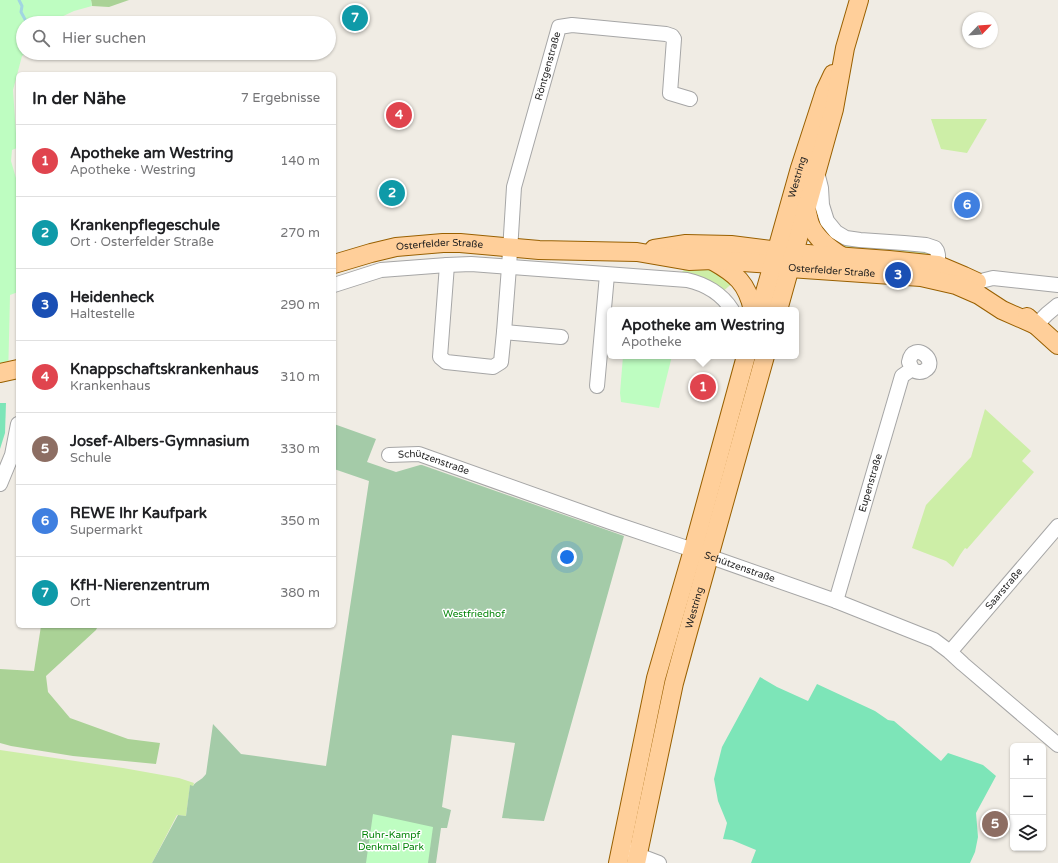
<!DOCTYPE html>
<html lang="de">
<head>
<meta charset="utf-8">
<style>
  :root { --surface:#fff; --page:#f2f2f2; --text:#202124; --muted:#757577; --line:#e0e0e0; --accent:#d93025 }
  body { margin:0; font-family:"Varela Round",sans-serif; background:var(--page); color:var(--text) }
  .controls { position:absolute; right:12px; bottom:12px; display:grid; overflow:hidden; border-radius:6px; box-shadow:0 1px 3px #0004 }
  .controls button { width:36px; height:36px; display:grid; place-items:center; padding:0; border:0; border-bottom:1px solid var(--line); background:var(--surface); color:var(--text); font:20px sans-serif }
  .compass { position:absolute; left:962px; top:12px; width:36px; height:36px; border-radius:50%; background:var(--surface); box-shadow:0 1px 3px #0004; rotate:65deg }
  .you { position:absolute; left:567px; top:557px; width:14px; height:14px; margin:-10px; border:3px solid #fff; border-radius:50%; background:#1a73e8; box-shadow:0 0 0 6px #1a73e833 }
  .badge { display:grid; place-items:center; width:26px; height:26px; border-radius:50%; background:var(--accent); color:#fff; font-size:13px; font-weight:700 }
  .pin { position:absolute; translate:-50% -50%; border:2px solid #fff; box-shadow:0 1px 4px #0006 }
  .popup { position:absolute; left:607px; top:307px; width:192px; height:52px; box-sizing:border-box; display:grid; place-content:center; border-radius:6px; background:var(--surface); filter:drop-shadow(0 1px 3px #0005); font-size:13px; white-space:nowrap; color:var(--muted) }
  .popup b { font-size:15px; color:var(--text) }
  .popup::after { content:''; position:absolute; left:50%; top:100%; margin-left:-8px; border:8px solid transparent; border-top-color:var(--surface) }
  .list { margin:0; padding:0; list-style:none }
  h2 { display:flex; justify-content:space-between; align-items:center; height:52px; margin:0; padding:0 16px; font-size:17px }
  h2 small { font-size:13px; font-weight:400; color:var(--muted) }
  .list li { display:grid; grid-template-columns:26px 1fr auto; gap:12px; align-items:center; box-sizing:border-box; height:72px; padding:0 16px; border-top:1px solid var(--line) }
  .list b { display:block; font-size:15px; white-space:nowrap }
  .list p { margin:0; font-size:13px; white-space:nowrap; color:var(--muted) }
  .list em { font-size:13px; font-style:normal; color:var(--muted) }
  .icon { flex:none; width:22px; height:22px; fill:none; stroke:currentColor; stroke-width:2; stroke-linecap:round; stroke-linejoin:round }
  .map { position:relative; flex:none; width:1058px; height:863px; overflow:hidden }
  .search { position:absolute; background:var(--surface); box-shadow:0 1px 3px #0004; left:16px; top:16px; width:320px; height:44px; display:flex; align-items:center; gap:10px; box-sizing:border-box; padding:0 14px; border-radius:22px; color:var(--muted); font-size:15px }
  .panel { position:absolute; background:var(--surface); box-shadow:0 1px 3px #0004; left:16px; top:72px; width:320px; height:556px; border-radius:6px }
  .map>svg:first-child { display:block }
  .grass { fill:#cdeea7 }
  .forest { fill:#aad296 }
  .cemetery { fill:#a4cba8 }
  .park { fill:#befdc1 }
  .pitch { fill:#7de5b8 }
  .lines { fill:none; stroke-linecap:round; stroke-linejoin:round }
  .stream { stroke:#a1d5e1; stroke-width:3 }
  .minor-casing { stroke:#a6a6a6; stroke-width:16 }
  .major-casing { stroke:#996000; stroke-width:20 }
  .minor { stroke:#fff; stroke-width:14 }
  .major { stroke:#ffcf9a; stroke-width:18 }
  .labels { text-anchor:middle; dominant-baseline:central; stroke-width:3; stroke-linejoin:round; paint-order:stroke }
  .street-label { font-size:10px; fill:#1f1f1f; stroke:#fff }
  .park-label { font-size:10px; fill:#048509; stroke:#fff }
</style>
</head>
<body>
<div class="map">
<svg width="1058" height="863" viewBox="0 0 1058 863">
  <rect width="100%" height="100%" fill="#f0ece4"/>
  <g class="grass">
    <path d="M 931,119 L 987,119 L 967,153 L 941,149 Z"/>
    <path d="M 833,233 L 929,249 L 932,257 L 916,254 L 843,247 L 825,238 Z"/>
    <path d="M 692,264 L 703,265 L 735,281 L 721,293 L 679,274 Z"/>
    <path d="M 985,409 L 1031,451 L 1022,461 L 1034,472 L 967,549 L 965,548 L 960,555 L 953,567 L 946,561 L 912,548 L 926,505 L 971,457 Z"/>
    <path d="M 0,750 L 123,768 L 179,778 L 194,783 L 193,786 L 190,786 L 186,816 L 177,815 L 152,863 L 0,863 Z"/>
  </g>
  <g class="forest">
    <path d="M 91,0 L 129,0 L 109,7 L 92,6 Z"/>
    <path d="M 41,626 L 98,626 L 96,630 L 46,676 L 48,692 L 70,718 L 128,739 L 160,743 L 156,764 L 73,756 L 11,746 L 0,743 L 0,669 L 34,671 Z"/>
  </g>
  <path class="cemetery" d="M 334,424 L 376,439 L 367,462 L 396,472 L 420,465 L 422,465 L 624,536 L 544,821 L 502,818 L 515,743 L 452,735 L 442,807 L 451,810 L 447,828 L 441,828 L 436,863 L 152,863 L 178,815 L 186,816 L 190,785 L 193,786 C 196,781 201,781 206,774 L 213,724 L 241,754 L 326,766 L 369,481 L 334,469 Z"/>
  <g class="park">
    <path d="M 0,0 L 91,0 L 92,6 L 74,11 L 59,18 L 53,23 L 23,23 L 23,53 L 25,53 L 22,56 L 13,90 L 17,148 L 12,150 L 11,161 L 18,185 L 18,292 L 10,295 L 8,380 L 0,383 Z"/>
    <path d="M 623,356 L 672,356 L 659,408 L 621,402 L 620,393 Z"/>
    <path d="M 373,814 L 433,827 L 428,863 L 366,863 Z"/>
  </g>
  <g class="pitch">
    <path d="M 0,403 L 6,403 L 5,433 L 0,449 Z"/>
    <path d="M 760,677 L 777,687 L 808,701 L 817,684 L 875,711 L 888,720 L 894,721 L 941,761 L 948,753 L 983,765 L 996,776 L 976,813 L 978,837 L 975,852 L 970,863 L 751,863 L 756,850 L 732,840 L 723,839 L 727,823 L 718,801 L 714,779 L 722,747 Z"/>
  </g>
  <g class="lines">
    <path class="stream" d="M 19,0 L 22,6 L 21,12 L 27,23"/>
    <g class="minor-casing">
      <g id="minor">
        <path d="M 817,172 L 821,188 L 822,205 L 827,221 L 836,232 L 846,238 L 860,240 L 904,243 L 926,245 L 935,248 L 937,251 L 938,255 L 938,265"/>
        <path id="s1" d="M 447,265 L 440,357 L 446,362 L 493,367 L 501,362 L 504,332 L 509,267 L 514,187 L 559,27 L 572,25 L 666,34 L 672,36 L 674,39 L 670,93 L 690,99"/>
        <path d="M 977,282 L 993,278 L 1058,285"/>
        <path d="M 334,285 L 381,270 L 447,265 L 471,264 L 687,280 C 705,284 722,294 732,310"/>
        <path d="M 1036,325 L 1047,314 L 1058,305"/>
        <path d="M 504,332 L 561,337"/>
        <path d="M 597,386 L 607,275"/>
        <path id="s2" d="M 389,455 L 419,454 L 610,522 L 693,550 L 708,556 L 836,601 L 934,640 L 950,652 L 963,664 L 1058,745"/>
        <path d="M 0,484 L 12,455 L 18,424"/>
        <path id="s3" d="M 836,601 L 902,376 L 912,369 C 916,372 919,373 924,371 C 941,362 913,339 909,362 L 912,369"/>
        <path id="s4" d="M 950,652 L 1058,526"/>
        <path d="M 630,850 L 638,855 L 659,863"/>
      </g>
    </g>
    <g class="major-casing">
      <g id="major">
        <path d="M 806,209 C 808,214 808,219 810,224 C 816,239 830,249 843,257"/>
        <path d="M 654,249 L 686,244 L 731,245 L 794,253 L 889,260 L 938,265 L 964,276 L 977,282"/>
        <path d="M 713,261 C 736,274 747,283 753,310"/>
        <path id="s5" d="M 334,264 L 371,253 L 396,247 L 443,243 L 460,243 L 539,250 L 637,252 L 689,261 L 713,260 L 772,264 L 790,268 L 804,269 L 921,277 L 956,285 L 979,295 L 1002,310 L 1036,325"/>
        <path id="s6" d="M 760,310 L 800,168 L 825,91 L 833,74"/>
        <path d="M 778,310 L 834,109 L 845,48 L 859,0"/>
        <path d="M 1027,317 L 1058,345"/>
        <path d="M 0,373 L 18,369"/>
        <path d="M 618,863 L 656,678 L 693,550 L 746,356"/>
        <path id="s7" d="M 636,863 L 674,683 L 686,639 L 765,356"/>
      </g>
    </g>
    <use href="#minor" class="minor"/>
    <use href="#major" class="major"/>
  </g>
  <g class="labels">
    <g class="street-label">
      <text stroke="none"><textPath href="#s1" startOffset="458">Röntgenstraße</textPath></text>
      <text stroke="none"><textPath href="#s6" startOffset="138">Westring</textPath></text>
      <text stroke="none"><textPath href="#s5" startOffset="108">Osterfelder Straße</textPath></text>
      <text stroke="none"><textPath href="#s5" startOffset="502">Osterfelder Straße</textPath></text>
      <text stroke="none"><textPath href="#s2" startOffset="46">Schützenstraße</textPath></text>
      <text stroke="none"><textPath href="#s3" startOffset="123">Eupenstraße</textPath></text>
      <text stroke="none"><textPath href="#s2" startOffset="370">Schützenstraße</textPath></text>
      <text stroke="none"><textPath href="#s4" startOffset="83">Saarstraße</textPath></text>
      <text stroke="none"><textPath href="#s7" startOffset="262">Westring</textPath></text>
    </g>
    <g class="park-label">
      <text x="474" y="614">Westfriedhof</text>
      <text x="391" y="835">Ruhr-Kampf<tspan x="391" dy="12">Denkmal Park</tspan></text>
    </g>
  </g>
</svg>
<div class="controls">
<button>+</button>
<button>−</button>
<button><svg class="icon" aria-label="layers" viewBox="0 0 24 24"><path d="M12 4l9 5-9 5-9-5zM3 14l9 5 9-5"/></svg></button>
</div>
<svg class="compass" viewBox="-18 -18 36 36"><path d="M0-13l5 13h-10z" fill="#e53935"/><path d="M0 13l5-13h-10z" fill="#757577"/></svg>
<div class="you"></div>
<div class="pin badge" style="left:703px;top:387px;background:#e0444e">1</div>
<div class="popup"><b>Apotheke am Westring</b>Apotheke</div>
<div class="pin badge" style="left:392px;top:193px;background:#0f9aa8">2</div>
<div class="pin badge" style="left:898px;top:275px;background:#1a4fb4">3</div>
<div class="pin badge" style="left:399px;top:115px;background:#e0444e">4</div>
<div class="pin badge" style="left:995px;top:824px;background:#8d6e63">5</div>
<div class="pin badge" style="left:967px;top:205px;background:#3f7fe0">6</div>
<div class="pin badge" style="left:355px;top:18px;background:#0f9aa8">7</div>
<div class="search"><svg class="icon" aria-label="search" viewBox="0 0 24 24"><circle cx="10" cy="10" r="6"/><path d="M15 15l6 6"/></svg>Hier suchen</div>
<section class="panel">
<h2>In der Nähe<small>7 Ergebnisse</small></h2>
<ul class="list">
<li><span class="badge" style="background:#e0444e">1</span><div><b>Apotheke am Westring</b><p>Apotheke · Westring</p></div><em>140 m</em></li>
<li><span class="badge" style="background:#0f9aa8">2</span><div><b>Krankenpflegeschule</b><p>Ort · Osterfelder Straße</p></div><em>270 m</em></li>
<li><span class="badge" style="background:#1a4fb4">3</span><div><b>Heidenheck</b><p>Haltestelle</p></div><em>290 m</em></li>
<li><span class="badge" style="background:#e0444e">4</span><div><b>Knappschaftskrankenhaus</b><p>Krankenhaus</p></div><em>310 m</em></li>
<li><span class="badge" style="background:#8d6e63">5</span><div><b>Josef-Albers-Gymnasium</b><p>Schule</p></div><em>330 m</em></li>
<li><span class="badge" style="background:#3f7fe0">6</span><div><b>REWE Ihr Kaufpark</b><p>Supermarkt</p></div><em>350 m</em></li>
<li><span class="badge" style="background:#0f9aa8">7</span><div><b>KfH-Nierenzentrum</b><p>Ort</p></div><em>380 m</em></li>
</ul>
</section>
</div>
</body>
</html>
